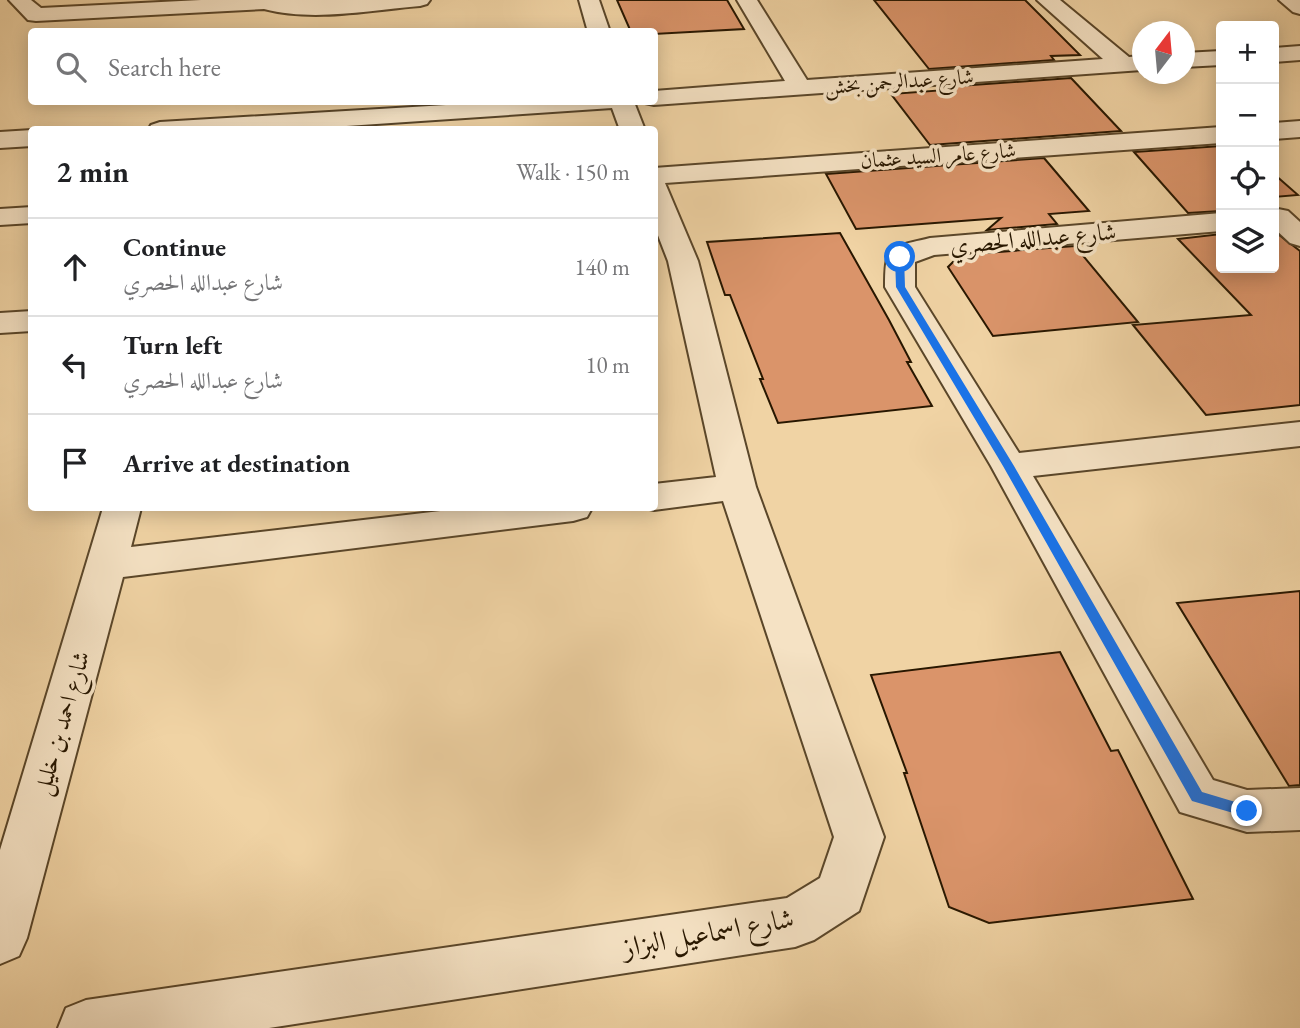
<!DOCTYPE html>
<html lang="en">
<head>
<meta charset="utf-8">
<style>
  :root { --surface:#fff; --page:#f6f6f6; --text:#202124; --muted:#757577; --line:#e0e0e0 }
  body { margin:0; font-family:"EB Garamond",Amiri,serif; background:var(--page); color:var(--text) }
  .controls { position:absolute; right:21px; top:21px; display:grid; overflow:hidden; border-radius:7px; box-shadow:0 4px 18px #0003 }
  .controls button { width:63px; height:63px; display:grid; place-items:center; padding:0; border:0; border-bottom:2px solid var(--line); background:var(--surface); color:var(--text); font:35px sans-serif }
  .compass { position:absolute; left:1132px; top:21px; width:63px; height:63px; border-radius:50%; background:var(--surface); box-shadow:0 4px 18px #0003; rotate:16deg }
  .stop { position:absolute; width:21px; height:21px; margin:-16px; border:5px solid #1a73e8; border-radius:50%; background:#fff }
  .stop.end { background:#1a73e8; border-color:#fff; box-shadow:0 2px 7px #0008 }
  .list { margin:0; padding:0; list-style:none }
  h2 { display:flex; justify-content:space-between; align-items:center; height:91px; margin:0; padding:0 28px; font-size:30px }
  h2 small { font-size:23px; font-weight:400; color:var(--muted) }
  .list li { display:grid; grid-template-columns:46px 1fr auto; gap:21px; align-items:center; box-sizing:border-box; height:98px; padding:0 28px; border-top:2px solid var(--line) }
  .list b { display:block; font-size:26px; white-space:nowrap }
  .list p { margin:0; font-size:23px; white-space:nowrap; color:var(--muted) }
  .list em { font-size:23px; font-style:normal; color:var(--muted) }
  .icon { flex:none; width:38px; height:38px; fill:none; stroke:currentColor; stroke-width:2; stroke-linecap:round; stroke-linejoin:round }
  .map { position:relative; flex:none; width:1300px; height:1028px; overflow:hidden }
  .search { position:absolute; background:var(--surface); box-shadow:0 4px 18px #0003; left:28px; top:28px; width:630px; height:77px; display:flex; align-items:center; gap:18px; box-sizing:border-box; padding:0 24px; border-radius:7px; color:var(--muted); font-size:26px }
  .panel { position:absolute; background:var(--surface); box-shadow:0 4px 18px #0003; left:28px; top:126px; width:630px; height:385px; border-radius:7px }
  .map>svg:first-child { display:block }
  .building { fill:#da946a; stroke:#281700; stroke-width:2 }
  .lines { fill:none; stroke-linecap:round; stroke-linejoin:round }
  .minor-casing { stroke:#5a4629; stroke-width:4 }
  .minor { fill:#f5e2c4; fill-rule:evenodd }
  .route { fill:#1a73e8 }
  .labels { text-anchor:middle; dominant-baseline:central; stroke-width:7; stroke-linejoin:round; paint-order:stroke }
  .far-street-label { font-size:21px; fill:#281700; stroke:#f5e2c4 }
  .street-label { font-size:24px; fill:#281700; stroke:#f5e2c4 }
  .near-street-label { font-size:28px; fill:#281700; stroke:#f5e2c4 }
</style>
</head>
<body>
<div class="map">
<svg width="1300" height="1028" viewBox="0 0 1300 1028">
  <rect width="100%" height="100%" fill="#f0d3a4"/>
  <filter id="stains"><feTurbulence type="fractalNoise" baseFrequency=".00286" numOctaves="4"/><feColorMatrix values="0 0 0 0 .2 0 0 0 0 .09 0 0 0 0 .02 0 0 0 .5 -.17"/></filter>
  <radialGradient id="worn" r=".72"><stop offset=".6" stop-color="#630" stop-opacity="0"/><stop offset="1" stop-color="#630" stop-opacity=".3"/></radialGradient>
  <g class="building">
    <path d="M 617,0 L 727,0 L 744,29 L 654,34 L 654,32 L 631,32 Z"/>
    <path d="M 874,0 L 1025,0 L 1080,55 L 1051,56 L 1054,60 L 929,69 Z"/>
    <path d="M 1071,78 L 1121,131 L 930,145 L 891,94 L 946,90 L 944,87 Z"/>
    <path d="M 1221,146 L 1221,211 L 1188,213 L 1134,152 Z"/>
    <path d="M 1044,158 L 1089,211 L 1049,214 L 1057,224 L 987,230 L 1001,218 L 856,229 L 826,174 Z"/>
    <path d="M 1274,174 L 1298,195 L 1274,197 Z"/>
    <path d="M 1274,231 L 1300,251 L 1300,405 L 1206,415 L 1133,325 L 1251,315 L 1178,239 L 1221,234 L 1221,268 L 1274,268 Z"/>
    <path d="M 840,233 L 889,320 L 911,362 L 907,362 L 932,406 L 778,423 L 760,379 L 763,379 L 730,295 L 725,295 L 707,242 Z"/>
    <path d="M 1075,246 L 1138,322 L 993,336 L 948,267 L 960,255 Z"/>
    <path d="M 1300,591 L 1300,785 L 1289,786 L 1177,603 Z"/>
    <path d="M 1060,652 L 1111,751 L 1118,750 L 1193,899 L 989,923 L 949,907 L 904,773 L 907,773 L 871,675 Z"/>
  </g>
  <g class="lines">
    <g class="minor-casing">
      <g id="minor">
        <path d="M 9,0 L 31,0 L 41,8 L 201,0 L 430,0 L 427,4 L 420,6 C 370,10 314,22 264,9 L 36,21 L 28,20 Z"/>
        <path d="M 579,0 L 599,0 L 610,32 L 588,32 Z"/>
        <path d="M 737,0 L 757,0 L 807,80 L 1103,59 L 1037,0 L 1060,0 L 1129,57 L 1142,56 L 1142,70 L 654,105 L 645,103 L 654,102 L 654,91 L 785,81 Z"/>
        <path d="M 1279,0 L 1300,0 L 1300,14 L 1293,12 Z"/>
        <path d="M 1300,46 L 1300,60 L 1274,62 L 1274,48 Z"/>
        <path d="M 1221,51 L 1221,65 L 1184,67 L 1184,53 Z"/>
        <path d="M 496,102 L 634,102 L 645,130 L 620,130 L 612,108 L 287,130 L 148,130 L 151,125 L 160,122 Z"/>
        <path d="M 1300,121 L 1300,137 L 1274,139 L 1274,123 Z"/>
        <path d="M 1221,127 L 1221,143 L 665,183 L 698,261 L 756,487 L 884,837 L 859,911 L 814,940 L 795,947 L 269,1028 L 58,1028 L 66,1008 L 86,1000 L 787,898 L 820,878 L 834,837 L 723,501 L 654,510 L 645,508 L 654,508 L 654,484 L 716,477 L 668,261 L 654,225 L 654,168 Z"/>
        <path d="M 32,130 L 32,146 L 0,148 L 0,132 Z"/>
        <path d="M 32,207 L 32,223 L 0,225 L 0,209 Z"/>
        <path d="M 1278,209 L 1288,211 L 1300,222 L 1300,246 L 1290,243 L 1274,228 L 1274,210 Z"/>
        <path d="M 1221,213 L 1221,231 L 934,255 L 915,262 L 915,287 L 1019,453 L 1300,422 L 1300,446 L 1033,476 L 1213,780 L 1247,790 L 1300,788 L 1300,830 L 1247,832 L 1180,812 L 991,466 L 885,287 C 885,244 889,248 930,238 Z"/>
        <path d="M 32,311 L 32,331 L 0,333 L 0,313 Z"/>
        <path d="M 103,508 L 141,508 L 131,547 L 466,508 L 592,508 L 587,517 L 573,521 L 123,577 L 27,938 L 19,956 L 0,964 L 0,850 Z"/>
      </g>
    </g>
    <use href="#minor" class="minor"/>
  </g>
  <path class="route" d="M 900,255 L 904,257 L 905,287 L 1014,466 L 1202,792 L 1252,807 L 1254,811 L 1252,816 L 1247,817 L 1192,801 L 1003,466 L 896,287 L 895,257 Z"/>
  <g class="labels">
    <g class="far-street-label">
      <text transform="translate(899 81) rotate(-4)">شارع عبدالرحمن بخش</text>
      <text transform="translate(938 155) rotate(-4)">شارع عامر السيد عثمان</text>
    </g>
    <g class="street-label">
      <text transform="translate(1033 238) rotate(-5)">شارع عبدالله الحصري</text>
      <text transform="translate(61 723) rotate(-74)">شارع احمد بن خليل</text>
    </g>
    <g class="near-street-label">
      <text transform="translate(708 932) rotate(-10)">شارع اسماعيل البزاز</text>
    </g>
  </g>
  <rect width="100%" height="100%" filter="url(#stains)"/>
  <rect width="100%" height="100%" fill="url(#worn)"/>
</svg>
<div class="controls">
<button>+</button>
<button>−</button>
<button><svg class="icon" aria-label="locate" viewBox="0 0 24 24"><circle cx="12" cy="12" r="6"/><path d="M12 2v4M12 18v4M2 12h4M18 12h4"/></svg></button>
<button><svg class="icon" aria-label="layers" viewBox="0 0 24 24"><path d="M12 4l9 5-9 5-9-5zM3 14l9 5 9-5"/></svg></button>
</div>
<svg class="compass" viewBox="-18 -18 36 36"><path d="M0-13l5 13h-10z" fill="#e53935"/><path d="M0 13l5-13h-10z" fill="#757577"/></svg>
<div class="stop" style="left:900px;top:257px"></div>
<div class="stop end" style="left:1247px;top:811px"></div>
<div class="search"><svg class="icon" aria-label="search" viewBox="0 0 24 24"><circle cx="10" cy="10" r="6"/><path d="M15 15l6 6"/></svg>Search here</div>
<section class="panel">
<h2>2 min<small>Walk · 150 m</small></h2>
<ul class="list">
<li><svg class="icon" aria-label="ahead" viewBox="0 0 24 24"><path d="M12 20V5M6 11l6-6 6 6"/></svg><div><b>Continue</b><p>شارع عبدالله الحصري</p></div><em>140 m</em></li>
<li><svg class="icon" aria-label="left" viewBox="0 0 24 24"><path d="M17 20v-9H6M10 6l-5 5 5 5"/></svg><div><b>Turn left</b><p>شارع عبدالله الحصري</p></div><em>10 m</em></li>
<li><svg class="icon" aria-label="arrive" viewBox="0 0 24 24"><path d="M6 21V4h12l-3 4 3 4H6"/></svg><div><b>Arrive at destination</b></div></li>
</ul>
</section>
</div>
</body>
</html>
